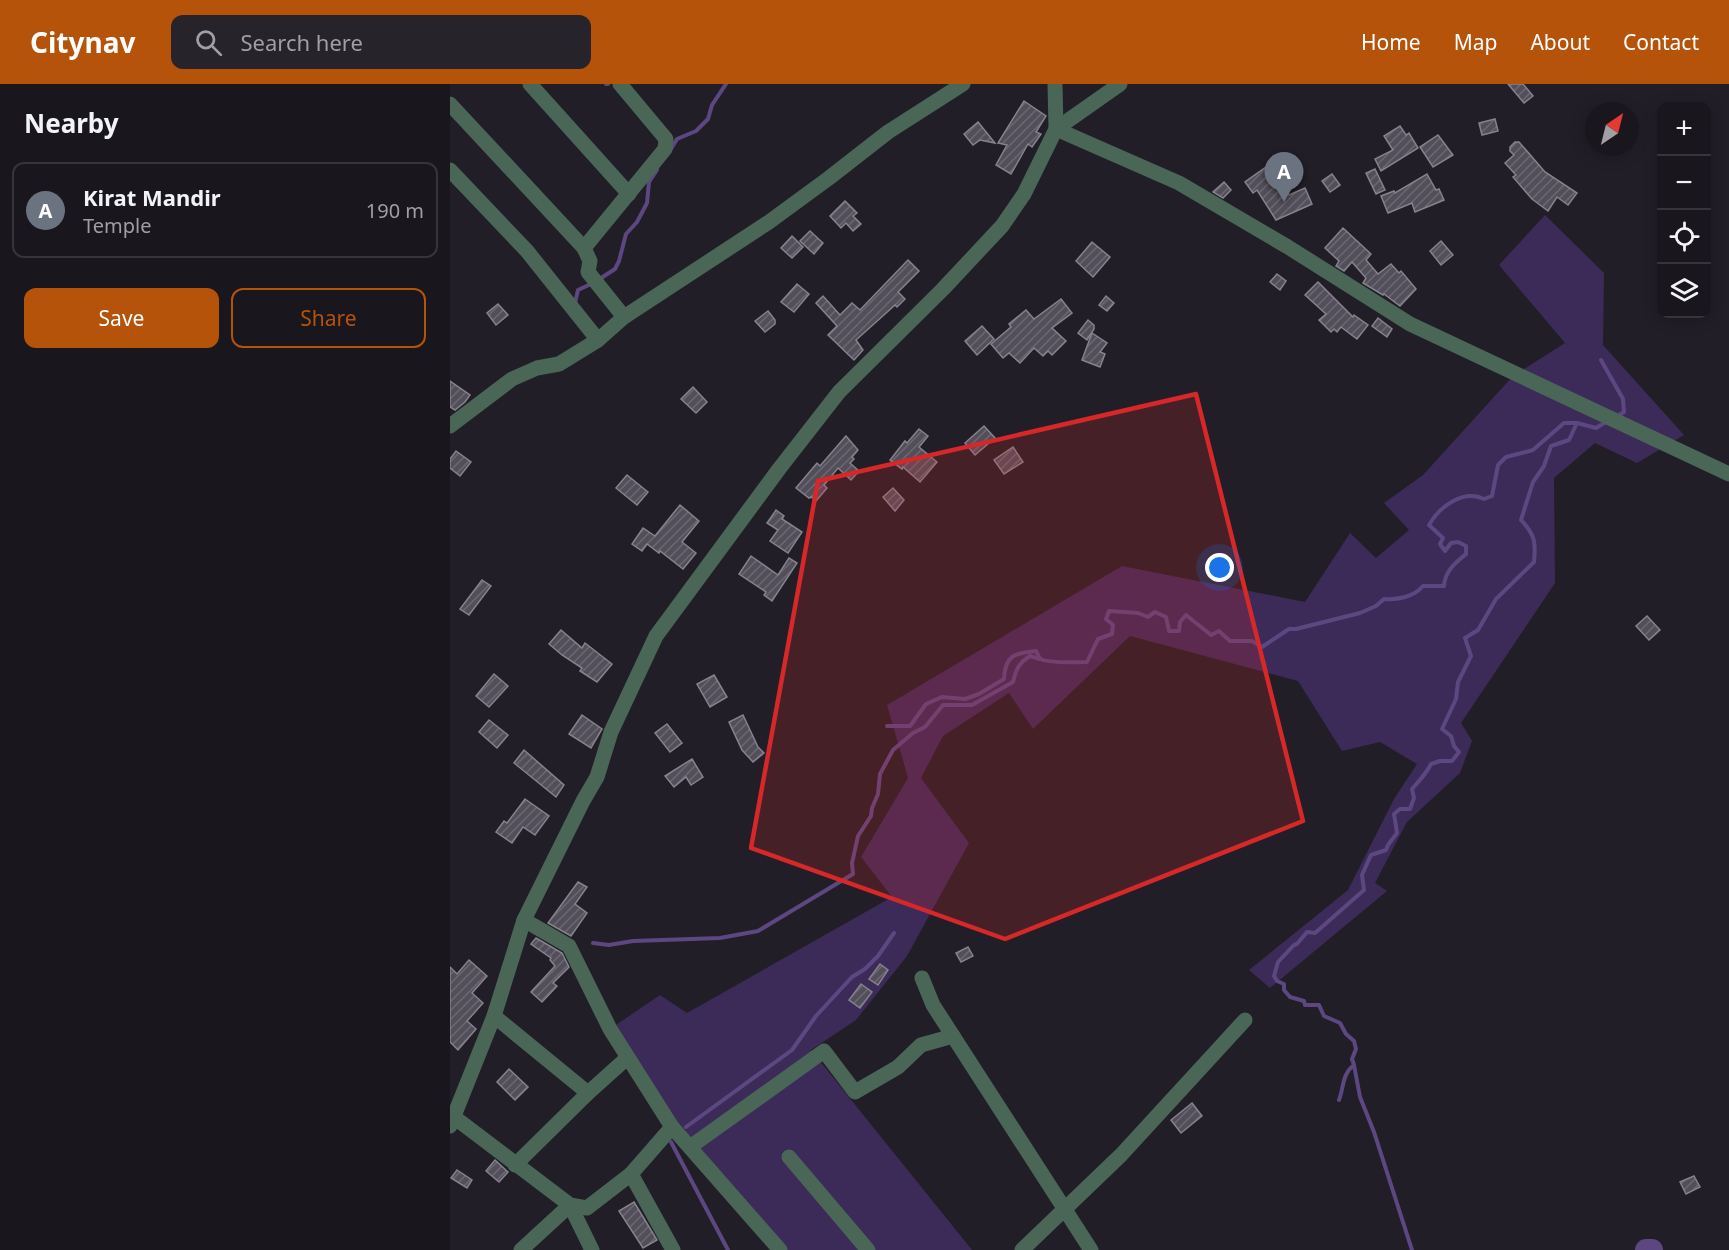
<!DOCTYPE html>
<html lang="en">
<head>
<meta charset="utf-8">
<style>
  :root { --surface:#19161d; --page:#26232a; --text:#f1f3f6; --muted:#9f9fa4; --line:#37353b; --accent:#b45309 }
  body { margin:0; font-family:"Noto Sans",sans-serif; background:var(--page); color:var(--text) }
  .controls { position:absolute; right:18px; top:18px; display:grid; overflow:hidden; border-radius:12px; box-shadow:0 3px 15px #0003 }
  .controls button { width:54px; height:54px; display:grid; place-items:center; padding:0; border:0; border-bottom:2px solid var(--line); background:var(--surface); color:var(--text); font:30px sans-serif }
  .compass { position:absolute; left:1135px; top:18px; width:54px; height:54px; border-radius:50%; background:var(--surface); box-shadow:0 3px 15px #0003; rotate:35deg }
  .you { position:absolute; left:770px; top:484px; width:21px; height:21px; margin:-15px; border:4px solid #fff; border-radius:50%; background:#1a73e8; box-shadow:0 0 0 9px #1a73e833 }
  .badge { display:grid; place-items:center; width:39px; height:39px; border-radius:50%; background:var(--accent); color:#fff; font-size:20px; font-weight:700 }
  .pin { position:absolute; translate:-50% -50px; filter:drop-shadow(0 2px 3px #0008) }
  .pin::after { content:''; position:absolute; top:32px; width:21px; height:18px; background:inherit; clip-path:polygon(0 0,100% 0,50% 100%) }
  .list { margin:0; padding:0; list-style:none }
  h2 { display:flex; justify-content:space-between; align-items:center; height:78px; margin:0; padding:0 24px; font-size:26px }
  h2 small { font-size:20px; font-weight:400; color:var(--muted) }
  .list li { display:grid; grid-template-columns:39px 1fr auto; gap:18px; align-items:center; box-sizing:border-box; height:96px; margin:0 12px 12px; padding:0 12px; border:2px solid var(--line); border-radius:12px }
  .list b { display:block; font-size:22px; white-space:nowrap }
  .list p { margin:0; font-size:20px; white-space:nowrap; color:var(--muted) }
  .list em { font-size:20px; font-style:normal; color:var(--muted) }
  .actions { display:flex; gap:12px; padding:18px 24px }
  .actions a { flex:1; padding:14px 0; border:2px solid var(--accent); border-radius:12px; text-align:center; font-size:21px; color:var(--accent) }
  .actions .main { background:var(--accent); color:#fff }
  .icon { flex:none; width:33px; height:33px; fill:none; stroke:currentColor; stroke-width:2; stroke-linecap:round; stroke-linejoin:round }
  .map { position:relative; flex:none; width:1279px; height:1166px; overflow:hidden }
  header { display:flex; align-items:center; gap:36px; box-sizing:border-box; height:84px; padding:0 30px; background:var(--accent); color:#fff }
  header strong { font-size:28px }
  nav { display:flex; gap:33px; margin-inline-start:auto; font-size:21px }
  .search { width:420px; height:54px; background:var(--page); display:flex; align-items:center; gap:15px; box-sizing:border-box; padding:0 21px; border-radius:12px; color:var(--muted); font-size:22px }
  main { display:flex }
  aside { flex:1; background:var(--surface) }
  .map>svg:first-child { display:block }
  .grass { fill:#3c2b58 }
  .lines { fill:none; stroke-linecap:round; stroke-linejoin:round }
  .stream { stroke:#5c4781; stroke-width:4 }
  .river { stroke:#5c4781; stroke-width:22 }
  .building { fill:url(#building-hatch); stroke:#86828e; stroke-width:1.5 }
  .minor { stroke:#4a6656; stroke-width:15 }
  .marked { fill:#d62828; fill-opacity:0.2; stroke:#d62828; stroke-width:4.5; stroke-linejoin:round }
</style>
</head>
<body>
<header>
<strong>Citynav</strong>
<div class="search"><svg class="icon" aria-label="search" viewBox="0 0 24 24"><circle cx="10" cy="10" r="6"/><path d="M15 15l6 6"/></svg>Search here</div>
<nav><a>Home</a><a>Map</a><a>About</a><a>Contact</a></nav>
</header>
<main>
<aside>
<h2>Nearby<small></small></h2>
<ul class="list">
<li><span class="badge" style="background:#6b7280">A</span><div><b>Kirat Mandir</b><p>Temple</p></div><em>190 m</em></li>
</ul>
<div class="actions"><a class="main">Save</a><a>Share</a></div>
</aside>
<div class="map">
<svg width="1279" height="1166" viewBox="0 0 1279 1166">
  <defs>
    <pattern id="building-hatch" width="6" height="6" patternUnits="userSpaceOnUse" patternTransform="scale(1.5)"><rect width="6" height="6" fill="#524e5a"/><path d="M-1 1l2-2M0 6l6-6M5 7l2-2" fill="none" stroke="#6b6872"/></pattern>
  </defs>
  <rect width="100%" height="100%" fill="#211e27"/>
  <path class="grass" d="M 1095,131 L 1154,189 L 1153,261 L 1234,351 L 1187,379 L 1145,359 L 1104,394 L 1105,499 L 1011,639 L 1022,657 L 1010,689 L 957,738 L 925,799 L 937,807 L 820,904 L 799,886 L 898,806 L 944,715 L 967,680 L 930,658 L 892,667 L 848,597 L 680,552 L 583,645 L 559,609 L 493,652 L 471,694 L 519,759 L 457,872 L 406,936 L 361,966 L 522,1166 L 329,1166 L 222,1043 L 160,945 L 210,911 L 237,929 L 442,813 L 411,773 L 458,694 L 437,621 L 672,482 L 855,518 L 900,449 L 926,474 L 959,446 L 934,419 L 973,391 L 1063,292 L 1115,259 L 1049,181 Z"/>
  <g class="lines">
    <g class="stream">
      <path d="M 156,0 L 158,0"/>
      <path d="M 221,65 L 227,55 L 246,47 L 258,35 L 262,21 L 276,0"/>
      <path d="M 148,196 L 165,185 L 169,177 L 176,150 L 187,138 L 197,119 L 199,98 L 207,86"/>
      <path d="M 125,219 L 128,206 L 141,200"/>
      <path d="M 1151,276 L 1173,315 L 1174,328 L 1166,333"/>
      <path d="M 437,642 L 460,642 L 476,620 L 492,613 L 515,615 L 529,610 L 554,595 C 555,571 565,569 586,567 L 590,575 C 602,580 624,578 637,578 L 648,555 L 662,550 L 663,541 L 656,535 L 659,527 L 688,529 L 698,533 L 705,528 L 716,533 L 719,547 L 729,547 L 730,538 L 736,531 L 761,551 L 769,547 L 780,557 L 802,557 L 812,563 L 839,545 L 846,545 L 910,529 L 926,522 L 934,515 C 947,516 964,513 973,502 L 994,502 C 995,487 1005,479 1016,470 L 1016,462 L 1008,458 L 1001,459 L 995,467 L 990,460 L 993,454 L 979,441 C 989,423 1013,405 1034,415 L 1042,412 L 1048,381 L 1056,373 L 1083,366 L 1114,339 L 1127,339 L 1146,344 L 1156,338"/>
      <path d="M 143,859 L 159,861 L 183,857 L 270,854 L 308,847 L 403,790 L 402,779 L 408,752 L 421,732 L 422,724 L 428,710 L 430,690 L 443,666 L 463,649 L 475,643 L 493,621 L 522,621 L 563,598 C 566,585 569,579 580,572 L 590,575"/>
      <path d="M 904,981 L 910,1013 L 924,1048 L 962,1166"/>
      <path d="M 889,1016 C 894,1003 892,990 904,981 L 902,975 L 906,965 L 904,957 L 896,950 L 890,939 L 874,932 L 869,921 L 855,921 L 854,917 L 840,913 L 834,906 L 834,900 L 827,897 L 824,892 L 828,878 L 844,861 L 847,860 L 857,848 L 865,849 L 914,806 L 912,791 L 921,771 L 936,766 L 938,761 L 947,749 L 944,730 L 950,725 L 960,725 L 964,714 L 962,705 C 969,697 976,690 981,680 L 990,677 L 1002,677 L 1009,668 L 1004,662 L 1001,652 L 992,645 L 1006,615 L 1008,598 L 1021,572 L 1015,554 L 1028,546 L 1046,515 L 1084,478 C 1086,458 1085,451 1071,436 L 1083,398 L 1094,382 L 1101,362 L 1119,356 L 1127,339"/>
      <path d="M 236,1043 L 342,966 L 366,932 L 402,893 L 415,885 L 428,872 L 444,849"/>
      <path d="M 221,1058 L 278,1166"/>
    </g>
    <path class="river" d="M 1196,1166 L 1202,1166"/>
  </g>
  <g class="building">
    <path d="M 1058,0 L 1073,0 L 1083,12 L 1074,19 Z"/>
    <path d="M 574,17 L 596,32 L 586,48 L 591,50 L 582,63 L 578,60 L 561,90 L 546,81 L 557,61 L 548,59 Z"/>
    <path d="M 1045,35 L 1048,47 L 1032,51 L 1029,39 Z"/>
    <path d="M 528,38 L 545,59 L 530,56 L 523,61 L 514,50 Z"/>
    <path d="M 950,42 L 956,51 L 959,49 L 968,64 L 931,87 L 925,75 L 943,66 L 934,52 Z"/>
    <path d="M 988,51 L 1003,71 L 983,83 L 970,63 Z"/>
    <path d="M 1065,58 L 1069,58 L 1095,88 L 1127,109 L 1118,121 L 1107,113 L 1098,127 L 1082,115 L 1063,93 L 1066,91 L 1055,79 L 1064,71 L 1060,67 L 1060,63 Z"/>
    <path d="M 823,78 L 830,89 L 829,90 L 839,111 L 855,104 L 862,120 L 826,136 L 807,106 L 803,109 L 795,98 Z"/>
    <path d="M 925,85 L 935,106 L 926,110 L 916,89 Z"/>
    <path d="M 882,90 L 890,101 L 880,108 L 872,97 Z"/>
    <path d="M 977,90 L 986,106 L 989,105 L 994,116 L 965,128 L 962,119 L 938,129 L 931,112 L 944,107 L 945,109 Z"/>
    <path d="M 774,98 L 781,106 L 773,114 L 763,108 Z"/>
    <path d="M 395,117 L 407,129 L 403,132 L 411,140 L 403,147 L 396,139 L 391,144 L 380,132 Z"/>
    <path d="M 893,144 L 921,170 L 916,176 L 928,190 L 941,180 L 949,189 L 951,187 L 966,205 L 950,222 L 934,210 L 933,211 L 913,199 L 916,194 L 902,178 L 894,187 L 886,182 L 889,177 L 875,164 Z"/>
    <path d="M 360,147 L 373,159 L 364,170 L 350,157 Z"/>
    <path d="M 342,152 L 353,163 L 342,174 L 331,164 Z"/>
    <path d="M 991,157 L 1003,171 L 991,181 L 980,167 Z"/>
    <path d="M 642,158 L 660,173 L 643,193 L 626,177 Z"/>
    <path d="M 458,176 L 469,187 L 448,208 L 455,215 L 447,223 L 445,221 L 406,256 L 413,266 L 404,276 L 378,251 L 387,242 L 366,219 L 373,212 L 390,231 L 402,219 L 410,226 Z"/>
    <path d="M 827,190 L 836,197 L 830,206 L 820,198 Z"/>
    <path d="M 868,198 L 903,233 L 904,231 L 918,241 L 907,255 L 891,243 L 887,248 L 884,245 L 881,248 L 869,236 L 876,230 L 855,211 Z"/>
    <path d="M 347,200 L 359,210 L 344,228 L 331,218 Z"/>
    <path d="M 656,212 L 664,219 L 657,227 L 649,221 Z"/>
    <path d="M 611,215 L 622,229 L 602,244 L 616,257 L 602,271 L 598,267 L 593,272 L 584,264 L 570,279 L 559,269 L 553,274 L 541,260 L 561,243 L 559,240 L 576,226 L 584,235 Z"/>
    <path d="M 48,220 L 58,231 L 46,241 L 37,229 Z"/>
    <path d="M 318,227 L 325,236 L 325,240 L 315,248 L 305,237 Z"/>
    <path d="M 928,234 L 942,245 L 937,253 L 922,242 Z"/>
    <path d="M 638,236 L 644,241 L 644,245 L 637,256 L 628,249 Z"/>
    <path d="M 532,242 L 544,255 L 527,271 L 515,257 Z"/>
    <path d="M 642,249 L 657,259 L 650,268 L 655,270 L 650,283 L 632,276 Z"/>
    <path d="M 0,297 L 20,311 L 15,318 L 5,326 L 0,323 Z"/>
    <path d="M 243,303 L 257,318 L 246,329 L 231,315 Z"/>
    <path d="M 534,342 L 545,354 L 525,371 L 515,359 Z"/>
    <path d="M 469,345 L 478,352 L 469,363 L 487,378 L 470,398 L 453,383 L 452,385 L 440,376 L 455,357 L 457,359 Z"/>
    <path d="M 396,352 L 408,366 L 402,373 L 404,375 L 400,379 L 409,387 L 401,396 L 388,384 L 374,401 L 377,404 L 366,417 L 361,413 L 359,414 L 346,404 L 367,379 L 370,382 Z"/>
    <path d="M 563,363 L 573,378 L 554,390 L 544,376 Z"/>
    <path d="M 6,367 L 21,378 L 10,392 L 0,384 L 0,375 Z"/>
    <path d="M 177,391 L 198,408 L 187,421 L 166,404 Z"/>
    <path d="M 443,404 L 454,416 L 445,427 L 433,413 Z"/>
    <path d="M 230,421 L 249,437 L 232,458 L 246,469 L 233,485 L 210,467 L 209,469 L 197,460 L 192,467 L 182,460 L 193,444 L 205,452 Z"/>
    <path d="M 326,426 L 334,432 L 332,435 L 352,448 L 338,469 L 320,457 L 328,446 L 317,439 Z"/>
    <path d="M 301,472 L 328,491 L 339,474 L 347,479 L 322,517 L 314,511 L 316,508 L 289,490 Z"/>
    <path d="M 32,496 L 41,502 L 19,531 L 10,525 Z"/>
    <path d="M 1197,532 L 1210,546 L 1199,556 L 1186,542 Z"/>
    <path d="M 111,546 L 132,564 L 135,559 L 162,580 L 147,598 L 130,587 L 132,584 L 112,571 L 99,560 Z"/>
    <path d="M 44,590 L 58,602 L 39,623 L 26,612 Z"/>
    <path d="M 264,591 L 277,613 L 260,623 L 247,600 Z"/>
    <path d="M 132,631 L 152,645 L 141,664 L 119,650 Z"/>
    <path d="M 293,631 L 308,663 L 314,669 L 303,678 L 292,666 L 279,638 Z"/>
    <path d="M 39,636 L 58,651 L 47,664 L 29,648 Z"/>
    <path d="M 217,640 L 232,659 L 220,668 L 205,649 Z"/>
    <path d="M 74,666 L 114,701 L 106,713 L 64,679 Z"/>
    <path d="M 242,675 L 253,693 L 241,701 L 236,693 L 224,703 L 215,692 Z"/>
    <path d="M 75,715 L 99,732 L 85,751 L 73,743 L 62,759 L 46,748 L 54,737 L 57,739 Z"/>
    <path d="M 128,798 L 137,803 L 125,820 L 137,829 L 121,852 L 98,839 Z"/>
    <path d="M 86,854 L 112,869 L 119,883 L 103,899 L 107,902 L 92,918 L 81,908 L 105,882 L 100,876 L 101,874 L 81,860 Z"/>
    <path d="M 518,863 L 523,872 L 511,878 L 506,869 Z"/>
    <path d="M 19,876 L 37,892 L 22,909 L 33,919 L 17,937 L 26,945 L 8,966 L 0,958 L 0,883 L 7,890 Z"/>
    <path d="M 430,880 L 438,886 L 428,901 L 419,895 Z"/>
    <path d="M 411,900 L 422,908 L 410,924 L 399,916 Z"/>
    <path d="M 59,985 L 78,1003 L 65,1016 L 47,998 Z"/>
    <path d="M 742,1019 L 752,1032 L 731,1049 L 721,1036 Z"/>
    <path d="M 45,1076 L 58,1088 L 49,1098 L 36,1087 Z"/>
    <path d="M 7,1086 L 22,1096 L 17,1104 L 1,1094 Z"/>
    <path d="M 1244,1092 L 1250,1103 L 1236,1110 L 1230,1098 Z"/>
    <path d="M 184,1118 L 207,1156 L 193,1164 L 169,1127 Z"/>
  </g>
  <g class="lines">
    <g class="minor">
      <path d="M 80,0 L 179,110"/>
      <path d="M 0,20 L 134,164 L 140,177 L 138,188 L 174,233"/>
      <path d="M 606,45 L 729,99 L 838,163 L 960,240 L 1279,390"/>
      <path d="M 606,45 L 670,0"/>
      <path d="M 0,86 L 77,167 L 148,256"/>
      <path d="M 134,164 L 215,65 L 216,55 L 170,0"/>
      <path d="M 0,342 L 62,295 L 87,284 L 109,280 L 148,256 L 174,233 L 319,138 L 379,94 L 438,48 L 513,0"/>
      <path d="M 74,836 L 119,862 L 160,945 L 222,1043 L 330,1166"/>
      <path d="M 472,894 L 483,921 L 641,1166"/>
      <path d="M 44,932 L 138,1009"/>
      <path d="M 4,1033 L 120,1121 L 137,1124 L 181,1090"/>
      <path d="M 0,1042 L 44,932 L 74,836 L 133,717 L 147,693 L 161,648 L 206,552 L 329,385 L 389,308 L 493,205 L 552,142 L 574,110 L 606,45 L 605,0"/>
      <path d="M 222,1043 L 181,1090 L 223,1166"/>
      <path d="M 240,1063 L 374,967 L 405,1008 L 448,983 L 471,961 L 503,952"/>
      <path d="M 339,1073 L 418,1166"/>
      <path d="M 65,1081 L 138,1009 L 177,974"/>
      <path d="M 71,1166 L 120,1121 L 142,1166"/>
      <path d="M 572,1166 L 671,1071 L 795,936"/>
    </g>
  </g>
  <path class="marked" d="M 746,310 L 853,737 L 555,855 L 301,764 L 368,397 Z"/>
</svg>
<div class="controls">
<button>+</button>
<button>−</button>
<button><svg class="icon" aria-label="locate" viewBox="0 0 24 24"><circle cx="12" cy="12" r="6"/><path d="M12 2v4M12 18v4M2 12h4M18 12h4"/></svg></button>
<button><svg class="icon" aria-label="layers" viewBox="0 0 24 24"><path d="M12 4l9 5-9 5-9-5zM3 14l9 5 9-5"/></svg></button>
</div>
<svg class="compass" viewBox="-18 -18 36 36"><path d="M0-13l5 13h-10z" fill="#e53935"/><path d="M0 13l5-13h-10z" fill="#9f9fa4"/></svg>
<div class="you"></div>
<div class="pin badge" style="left:834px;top:118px;background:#6b7280">A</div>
</div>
</main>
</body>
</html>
